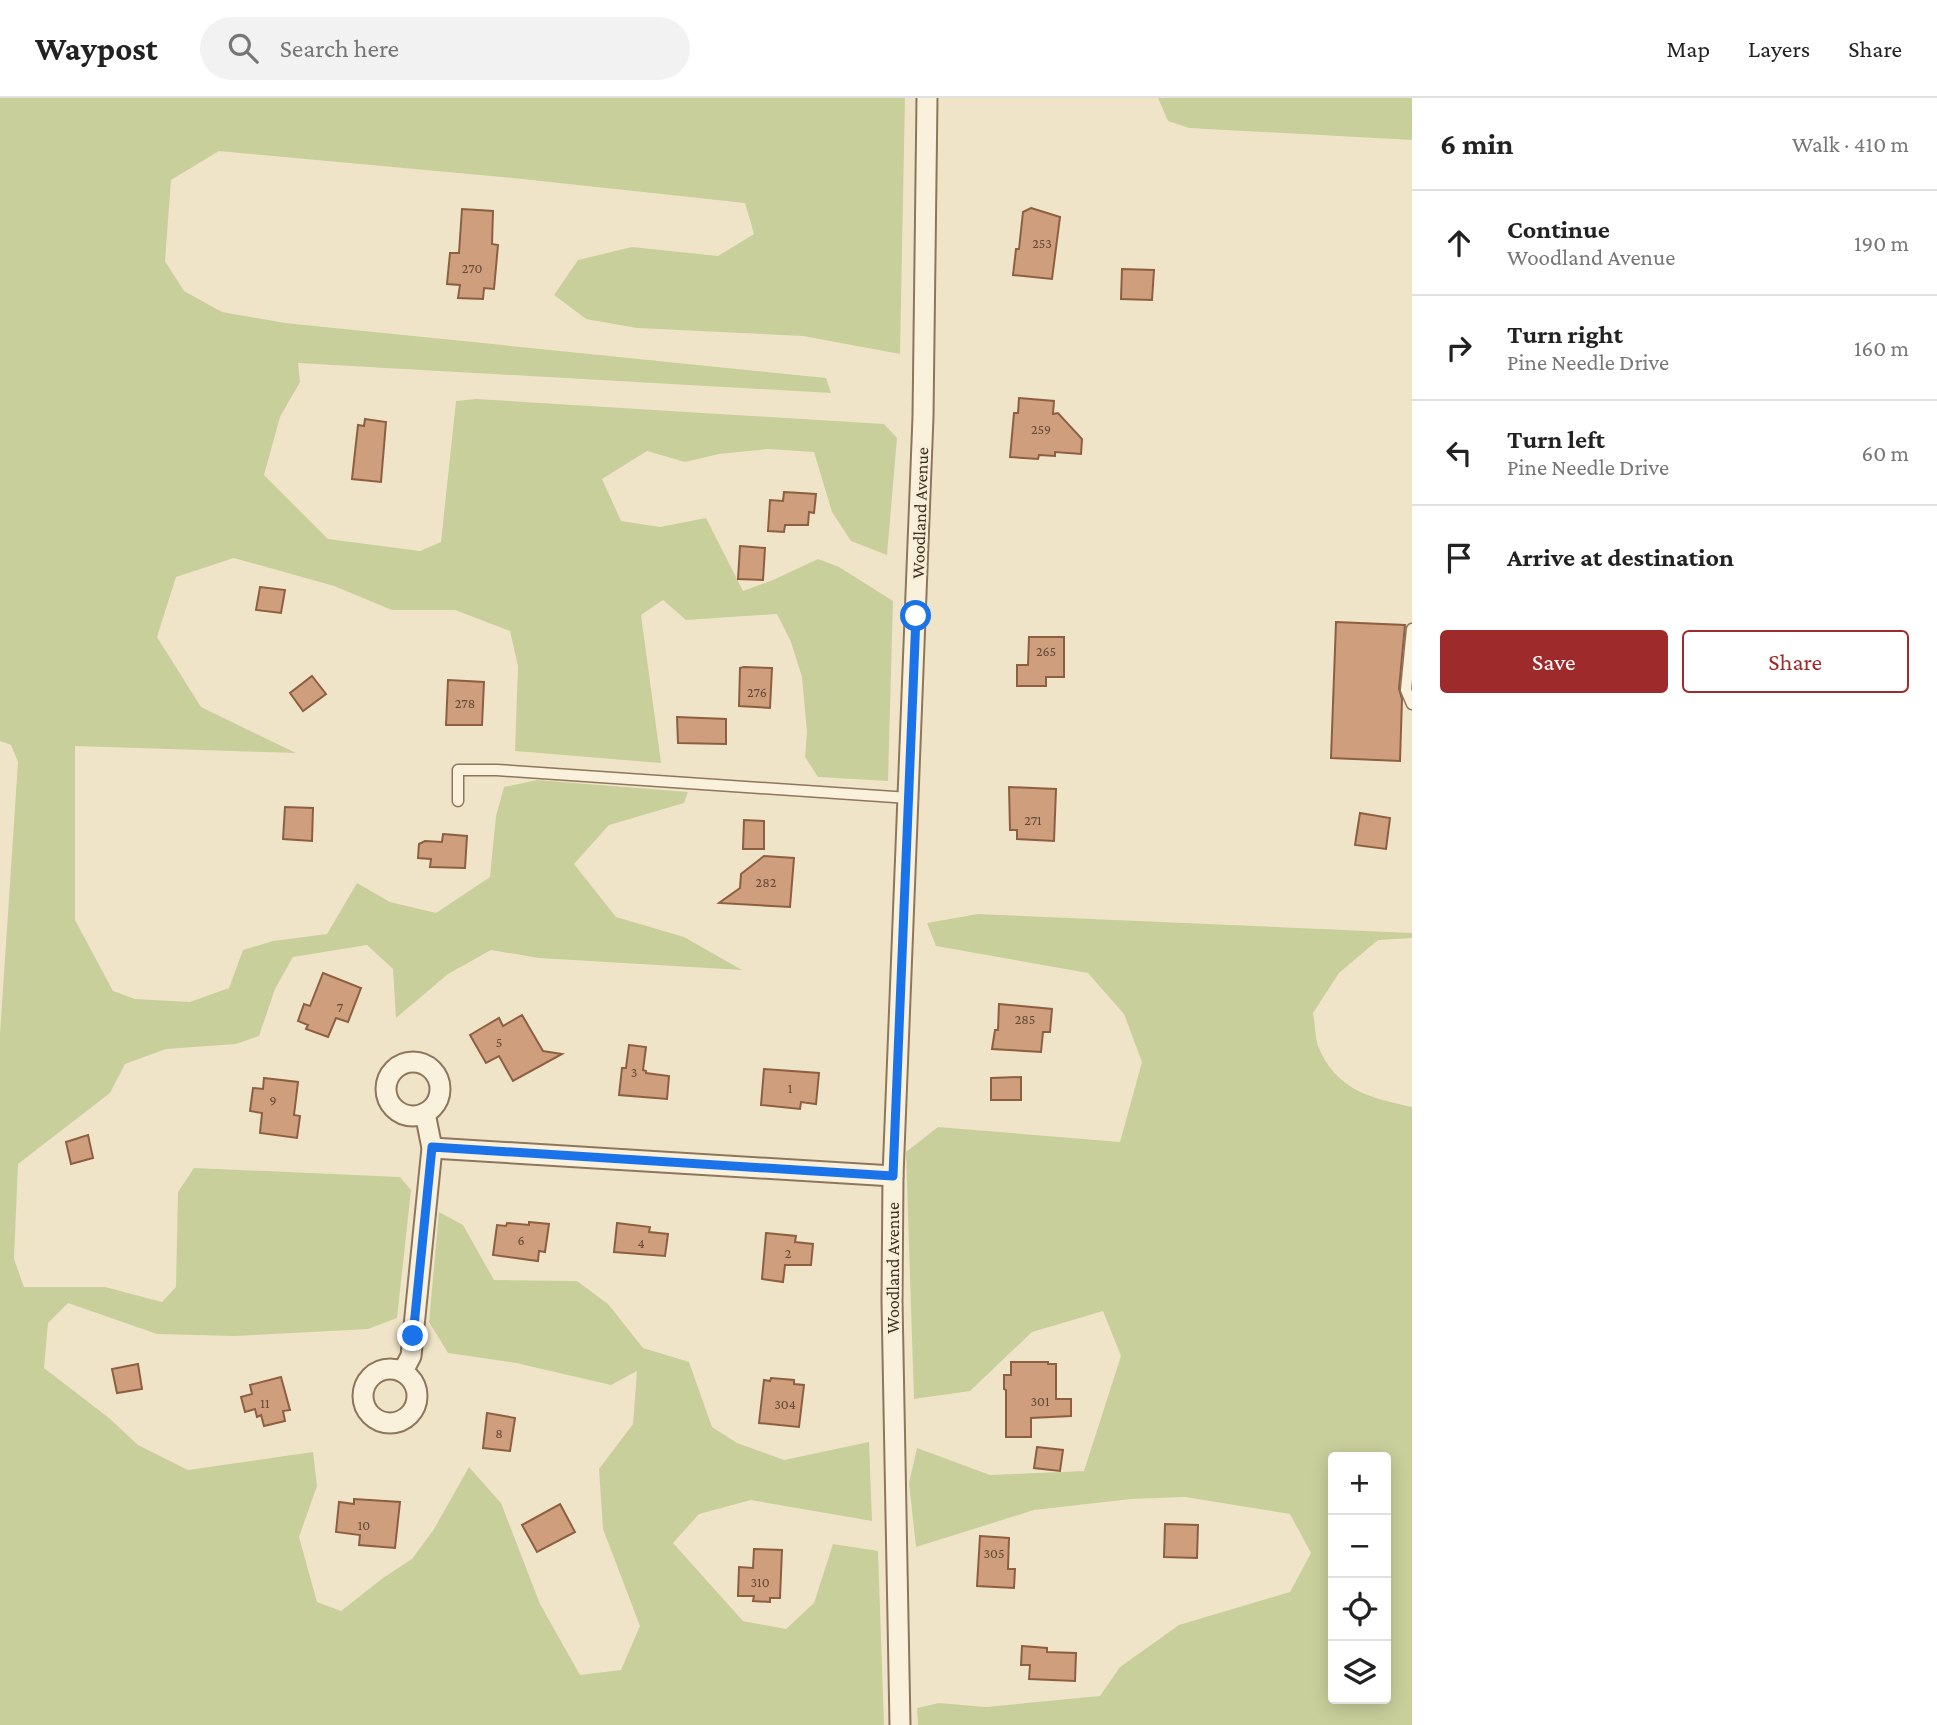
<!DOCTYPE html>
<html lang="en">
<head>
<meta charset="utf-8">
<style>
  :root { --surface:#fff; --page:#f2f2f2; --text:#222; --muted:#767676; --line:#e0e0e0; --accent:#9e2a2b }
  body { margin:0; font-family:"Crimson Pro",serif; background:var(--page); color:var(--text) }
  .controls { position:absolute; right:21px; bottom:21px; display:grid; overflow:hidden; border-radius:7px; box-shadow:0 4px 18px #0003 }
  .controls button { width:63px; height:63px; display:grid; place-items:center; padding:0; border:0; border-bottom:2px solid var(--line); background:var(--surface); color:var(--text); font:35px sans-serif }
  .stop { position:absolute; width:21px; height:21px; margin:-16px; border:5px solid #1a73e8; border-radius:50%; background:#fff }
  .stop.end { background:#1a73e8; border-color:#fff; box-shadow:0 2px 7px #0008 }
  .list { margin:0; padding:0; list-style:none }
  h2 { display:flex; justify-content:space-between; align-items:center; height:91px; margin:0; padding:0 28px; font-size:30px }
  h2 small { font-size:23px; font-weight:400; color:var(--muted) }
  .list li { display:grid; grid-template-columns:46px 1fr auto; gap:21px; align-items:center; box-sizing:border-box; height:105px; padding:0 28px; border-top:2px solid var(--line) }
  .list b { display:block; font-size:26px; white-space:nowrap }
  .list p { margin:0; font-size:23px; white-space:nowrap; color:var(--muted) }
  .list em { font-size:23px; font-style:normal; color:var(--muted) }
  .actions { display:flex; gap:14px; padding:21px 28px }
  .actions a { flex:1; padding:16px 0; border:2px solid var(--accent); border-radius:7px; text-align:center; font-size:24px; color:var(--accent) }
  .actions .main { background:var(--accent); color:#fff }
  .icon { flex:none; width:38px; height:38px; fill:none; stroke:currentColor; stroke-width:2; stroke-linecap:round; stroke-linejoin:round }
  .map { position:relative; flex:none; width:1412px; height:1627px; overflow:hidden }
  header { display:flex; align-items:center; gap:42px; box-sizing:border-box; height:98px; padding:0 35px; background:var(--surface); border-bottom:2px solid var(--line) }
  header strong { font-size:33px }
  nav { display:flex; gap:38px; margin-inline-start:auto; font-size:24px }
  .search { width:490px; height:63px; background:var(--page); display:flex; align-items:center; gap:18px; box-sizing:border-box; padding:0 24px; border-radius:38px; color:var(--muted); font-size:26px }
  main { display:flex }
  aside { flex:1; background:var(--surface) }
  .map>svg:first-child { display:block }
  .green { fill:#c9cf9b; fill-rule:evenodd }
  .building { fill:#cf9f7d; stroke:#8d5f41; stroke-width:2 }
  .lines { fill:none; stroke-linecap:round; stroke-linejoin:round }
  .lane-casing { stroke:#8d765c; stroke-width:13 }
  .street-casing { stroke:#8d765c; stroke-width:23 }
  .lane { stroke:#faf1dc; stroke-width:10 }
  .street { stroke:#faf1dc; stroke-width:19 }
  .route { stroke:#1a73e8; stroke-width:9 }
  .labels { text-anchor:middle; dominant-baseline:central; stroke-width:5; stroke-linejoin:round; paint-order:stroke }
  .number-label { font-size:14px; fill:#624a37 }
  .street-label { font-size:18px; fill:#3d2e20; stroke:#f7eed8 }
</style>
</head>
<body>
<header>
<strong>Waypost</strong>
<div class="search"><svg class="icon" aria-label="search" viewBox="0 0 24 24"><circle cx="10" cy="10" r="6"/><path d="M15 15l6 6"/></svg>Search here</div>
<nav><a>Map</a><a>Layers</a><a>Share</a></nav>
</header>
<main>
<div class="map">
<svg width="1412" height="1627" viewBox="0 0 1412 1627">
  <rect width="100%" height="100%" fill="#f0e4c8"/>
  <g class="green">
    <path d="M 0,0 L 905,0 L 900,256 L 803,238 L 637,230 L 586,221 L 554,197 L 578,162 L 632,149 L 718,158 L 754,136 L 745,105 L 513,80 L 219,53 L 171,82 L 165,163 L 184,193 L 222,214 L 285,225 L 826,280 L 831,295 L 298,265 L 300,284 L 280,319 L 264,377 L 328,441 L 420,453 L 441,444 L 456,303 L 476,301 L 884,326 L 897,340 L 887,457 L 851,443 L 832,414 L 814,354 L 768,351 L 719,356 L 685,364 L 647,353 L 602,381 L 621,423 L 660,429 L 706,420 L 743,493 L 773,482 L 818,461 L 839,469 L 893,503 L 888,683 L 818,679 L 805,659 L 807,634 L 802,579 L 791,544 L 777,516 L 686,522 L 663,502 L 641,517 L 661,665 L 515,653 L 518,568 L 510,533 L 455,512 L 392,512 L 334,488 L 234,460 L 176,479 L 157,539 L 201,609 L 296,655 L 75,648 L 75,822 L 113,893 L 135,901 L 190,904 L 229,890 L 243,852 L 273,843 L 327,836 L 357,785 L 390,804 L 436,815 L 490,779 L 496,718 L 504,689 L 537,682 L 688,694 L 684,705 L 609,727 L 574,766 L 616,819 L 684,839 L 742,872 L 539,860 L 491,852 L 448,876 L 396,920 L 393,871 L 367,847 L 293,859 L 275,891 L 259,938 L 236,946 L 166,951 L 125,966 L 110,995 L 18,1066 L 14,1161 L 24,1189 L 105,1189 L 162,1204 L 176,1189 L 178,1094 L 194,1070 L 400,1079 L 411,1092 L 397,1220 L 368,1231 L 235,1238 L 157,1236 L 68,1205 L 48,1225 L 44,1270 L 109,1320 L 138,1347 L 188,1372 L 313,1354 L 317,1388 L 299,1439 L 317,1504 L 341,1513 L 383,1480 L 412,1461 L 434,1431 L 469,1369 L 501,1405 L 540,1506 L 580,1577 L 621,1572 L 640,1528 L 603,1431 L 599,1371 L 633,1326 L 637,1273 L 611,1287 L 516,1265 L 448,1255 L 429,1224 L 439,1114 L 463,1127 L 494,1182 L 577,1183 L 608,1206 L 643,1250 L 689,1264 L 712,1329 L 737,1345 L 784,1362 L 869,1344 L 872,1423 L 751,1402 L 699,1416 L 673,1445 L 743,1523 L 786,1531 L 814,1505 L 833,1446 L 878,1453 L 884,1627 L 0,1627 L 0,936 L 18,664 L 11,647 L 0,643 Z"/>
    <path d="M 1158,0 L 1412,0 L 1412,42 L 1189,30 L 1168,23 Z"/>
    <path d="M 978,816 L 1412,835 L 1412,840 L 1378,842 L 1339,875 L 1313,915 C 1315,925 1315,938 1318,948 C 1336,992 1370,1000 1412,1009 L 1412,1627 L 918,1627 L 917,1610 L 939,1605 L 986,1609 L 1100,1598 L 1120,1569 L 1179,1527 L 1290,1494 L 1311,1455 L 1290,1416 L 1185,1399 L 1131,1401 L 1034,1412 L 916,1449 L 909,1385 L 917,1350 L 990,1377 L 1084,1373 L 1121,1258 L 1103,1213 L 1032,1234 L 970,1293 L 914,1301 L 906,1054 L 938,1029 L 1120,1044 L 1142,964 L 1124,916 L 1088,875 L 936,848 L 927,825 ZM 1333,1359 L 1386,1359 L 1386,1601 L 1333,1601 Z"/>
  </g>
  <g class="building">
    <path d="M 1031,110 L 1060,119 L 1052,181 L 1013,177 L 1016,151 L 1019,151 L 1023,114 Z"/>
    <path d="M 462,111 L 493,113 L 492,146 L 498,147 L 494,191 L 484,190 L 483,201 L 458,200 L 460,187 L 447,186 L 450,155 L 459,155 Z"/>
    <path d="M 1122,171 L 1154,172 L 1152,202 L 1121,201 Z"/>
    <path d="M 1019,300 L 1054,303 L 1053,316 L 1058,315 L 1082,341 L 1081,356 L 1055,354 L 1055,358 L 1039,357 L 1038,361 L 1010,359 L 1014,315 L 1018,315 Z"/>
    <path d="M 365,321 L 386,324 L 381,384 L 352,381 L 358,327 L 364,328 Z"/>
    <path d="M 784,394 L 816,396 L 814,415 L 809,414 L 808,427 L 785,427 L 784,434 L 768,433 L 770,402 L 783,403 Z"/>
    <path d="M 740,448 L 765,450 L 763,482 L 738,481 Z"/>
    <path d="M 260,489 L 285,492 L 281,515 L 256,512 Z"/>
    <path d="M 1336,524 L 1405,527 L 1399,591 L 1402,601 L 1400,663 L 1331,660 Z"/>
    <path d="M 1029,539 L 1064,539 L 1064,579 L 1046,579 L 1046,588 L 1017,588 L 1017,567 L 1028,567 Z"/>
    <path d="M 744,569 L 772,570 L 770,610 L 739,608 L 740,570 Z"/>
    <path d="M 312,578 L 326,596 L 303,613 L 290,595 Z"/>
    <path d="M 448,582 L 484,584 L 482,627 L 446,627 Z"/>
    <path d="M 677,619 L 726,621 L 726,646 L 678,645 Z"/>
    <path d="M 1009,689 L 1056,691 L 1054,743 L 1017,741 L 1017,732 L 1010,732 Z"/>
    <path d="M 285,709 L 313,710 L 312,743 L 283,741 Z"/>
    <path d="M 1360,715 L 1390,720 L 1386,751 L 1355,747 Z"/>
    <path d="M 744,722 L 764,723 L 764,751 L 743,751 Z"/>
    <path d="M 443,736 L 467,738 L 465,770 L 430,769 L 431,761 L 418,760 L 419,746 L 425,743 L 442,744 Z"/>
    <path d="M 764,758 L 794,760 L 790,809 L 719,805 L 740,790 L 741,776 Z"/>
    <path d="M 323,875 L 361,890 L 348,924 L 336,920 L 328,939 L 306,931 L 308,927 L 298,923 L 304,906 L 310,908 Z"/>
    <path d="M 999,906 L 1052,911 L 1050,934 L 1043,934 L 1041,954 L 992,951 L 995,932 L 998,932 Z"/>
    <path d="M 522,917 L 543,953 L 562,956 L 513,983 L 499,958 L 486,965 L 470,937 L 499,920 L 503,928 Z"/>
    <path d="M 629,947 L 646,949 L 643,972 L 646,973 L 646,975 L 669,978 L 667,1001 L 619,997 L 622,970 L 626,970 Z"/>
    <path d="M 764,971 L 819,975 L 816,1006 L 801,1004 L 800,1011 L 761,1007 Z"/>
    <path d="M 1021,979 L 1021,1002 L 991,1002 L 991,980 Z"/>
    <path d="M 264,980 L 298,984 L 294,1017 L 300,1018 L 297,1040 L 260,1035 L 262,1015 L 250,1013 L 253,990 L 263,991 Z"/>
    <path d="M 88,1037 L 93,1060 L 71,1066 L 66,1044 Z"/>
    <path d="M 529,1124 L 549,1126 L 545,1154 L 539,1153 L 538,1163 L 493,1157 L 497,1127 L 506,1128 L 507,1125 L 529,1127 Z"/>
    <path d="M 617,1125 L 650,1129 L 649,1134 L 668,1136 L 665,1158 L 614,1154 Z"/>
    <path d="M 766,1135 L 796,1138 L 795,1144 L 813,1146 L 811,1167 L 785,1167 L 783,1184 L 762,1181 Z"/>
    <path d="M 1011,1264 L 1048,1264 L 1048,1266 L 1056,1266 L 1056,1301 L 1071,1301 L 1071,1318 L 1031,1320 L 1031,1339 L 1006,1339 L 1006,1292 L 1004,1291 L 1004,1277 L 1011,1277 Z"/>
    <path d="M 138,1266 L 142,1291 L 117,1295 L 112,1271 Z"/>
    <path d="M 281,1279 L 290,1312 L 283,1313 L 285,1323 L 264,1328 L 261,1317 L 257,1319 L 255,1311 L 245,1314 L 241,1299 L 252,1296 L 250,1287 Z"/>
    <path d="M 771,1280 L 794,1282 L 794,1286 L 804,1287 L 799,1329 L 759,1325 L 764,1282 L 770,1283 Z"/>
    <path d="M 487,1315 L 515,1320 L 510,1353 L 483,1350 Z"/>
    <path d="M 1037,1349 L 1063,1352 L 1060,1373 L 1034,1370 Z"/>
    <path d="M 354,1401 L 400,1404 L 395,1450 L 359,1447 L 360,1437 L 336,1434 L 339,1404 L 354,1406 Z"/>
    <path d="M 560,1406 L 575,1434 L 537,1454 L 522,1427 Z"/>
    <path d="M 1165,1426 L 1198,1427 L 1197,1460 L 1164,1459 Z"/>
    <path d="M 980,1438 L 1009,1440 L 1008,1471 L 1015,1471 L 1014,1490 L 977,1488 Z"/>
    <path d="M 754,1451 L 782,1452 L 780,1500 L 770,1500 L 770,1504 L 753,1503 L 754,1498 L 738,1498 L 739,1469 L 753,1470 Z"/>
    <path d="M 1022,1548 L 1047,1550 L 1047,1554 L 1076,1555 L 1075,1583 L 1029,1581 L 1030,1567 L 1021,1567 Z"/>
  </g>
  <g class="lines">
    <g class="lane-casing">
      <g id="lane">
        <path d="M 1412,531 L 1406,592 L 1412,606"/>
        <path d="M 458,703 L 458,672 L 497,672 L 909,700"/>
      </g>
    </g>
    <g class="street-casing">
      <g id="street">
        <circle cx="413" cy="991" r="27"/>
        <path d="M 432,1050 L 893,1078"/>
        <circle cx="390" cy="1298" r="27"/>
        <path d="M 403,1273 L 411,1258 L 432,1050 L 425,1015"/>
        <path d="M 900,1627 L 892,1203 L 893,1078 L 923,319 L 927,0"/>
      </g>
    </g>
    <use href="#lane" class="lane"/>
    <use href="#street" class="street"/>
  </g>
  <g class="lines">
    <path class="route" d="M 413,1238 L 432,1049 L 893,1078 L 916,518"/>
  </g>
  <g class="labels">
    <g class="number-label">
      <text x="1042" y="145">253</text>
      <text x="472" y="170">270</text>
      <text x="1041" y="331">259</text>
      <text x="1046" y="553">265</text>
      <text x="757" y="594">276</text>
      <text x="465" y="605">278</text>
      <text x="1033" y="722">271</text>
      <text x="766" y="784">282</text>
      <text x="340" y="909">7</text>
      <text x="1025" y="921">285</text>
      <text x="499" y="944">5</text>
      <text x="634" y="974">3</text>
      <text x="790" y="990">1</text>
      <text x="273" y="1002">9</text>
      <text x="521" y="1142">6</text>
      <text x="641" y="1145">4</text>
      <text x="788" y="1155">2</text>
      <text x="1040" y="1303">301</text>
      <text x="265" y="1305">11</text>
      <text x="785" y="1306">304</text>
      <text x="499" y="1335">8</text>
      <text x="364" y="1427">10</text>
      <text x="994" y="1455">305</text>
      <text x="760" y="1484">310</text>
    </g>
    <g class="street-label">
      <text transform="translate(920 415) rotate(-88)">Woodland Avenue</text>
      <text transform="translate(893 1170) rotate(-90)">Woodland Avenue</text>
    </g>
  </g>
</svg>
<div class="controls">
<button>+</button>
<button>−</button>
<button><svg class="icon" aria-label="locate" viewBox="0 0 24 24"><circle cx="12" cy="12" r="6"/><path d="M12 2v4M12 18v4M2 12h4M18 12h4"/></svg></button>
<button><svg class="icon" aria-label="layers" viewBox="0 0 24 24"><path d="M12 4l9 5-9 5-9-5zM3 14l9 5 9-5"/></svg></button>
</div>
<div class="stop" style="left:916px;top:518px"></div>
<div class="stop end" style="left:413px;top:1238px"></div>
</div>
<aside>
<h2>6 min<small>Walk · 410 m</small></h2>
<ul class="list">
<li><svg class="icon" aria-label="ahead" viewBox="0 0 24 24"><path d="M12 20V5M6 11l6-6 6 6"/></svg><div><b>Continue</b><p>Woodland Avenue</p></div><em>190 m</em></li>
<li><svg class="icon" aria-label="right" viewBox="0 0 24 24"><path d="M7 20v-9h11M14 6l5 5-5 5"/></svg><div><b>Turn right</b><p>Pine Needle Drive</p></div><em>160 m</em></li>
<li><svg class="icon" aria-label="left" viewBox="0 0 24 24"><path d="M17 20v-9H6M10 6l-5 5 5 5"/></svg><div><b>Turn left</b><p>Pine Needle Drive</p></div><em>60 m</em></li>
<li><svg class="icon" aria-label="arrive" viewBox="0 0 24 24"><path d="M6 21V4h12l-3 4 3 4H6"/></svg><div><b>Arrive at destination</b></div></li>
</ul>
<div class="actions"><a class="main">Save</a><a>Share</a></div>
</aside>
</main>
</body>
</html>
